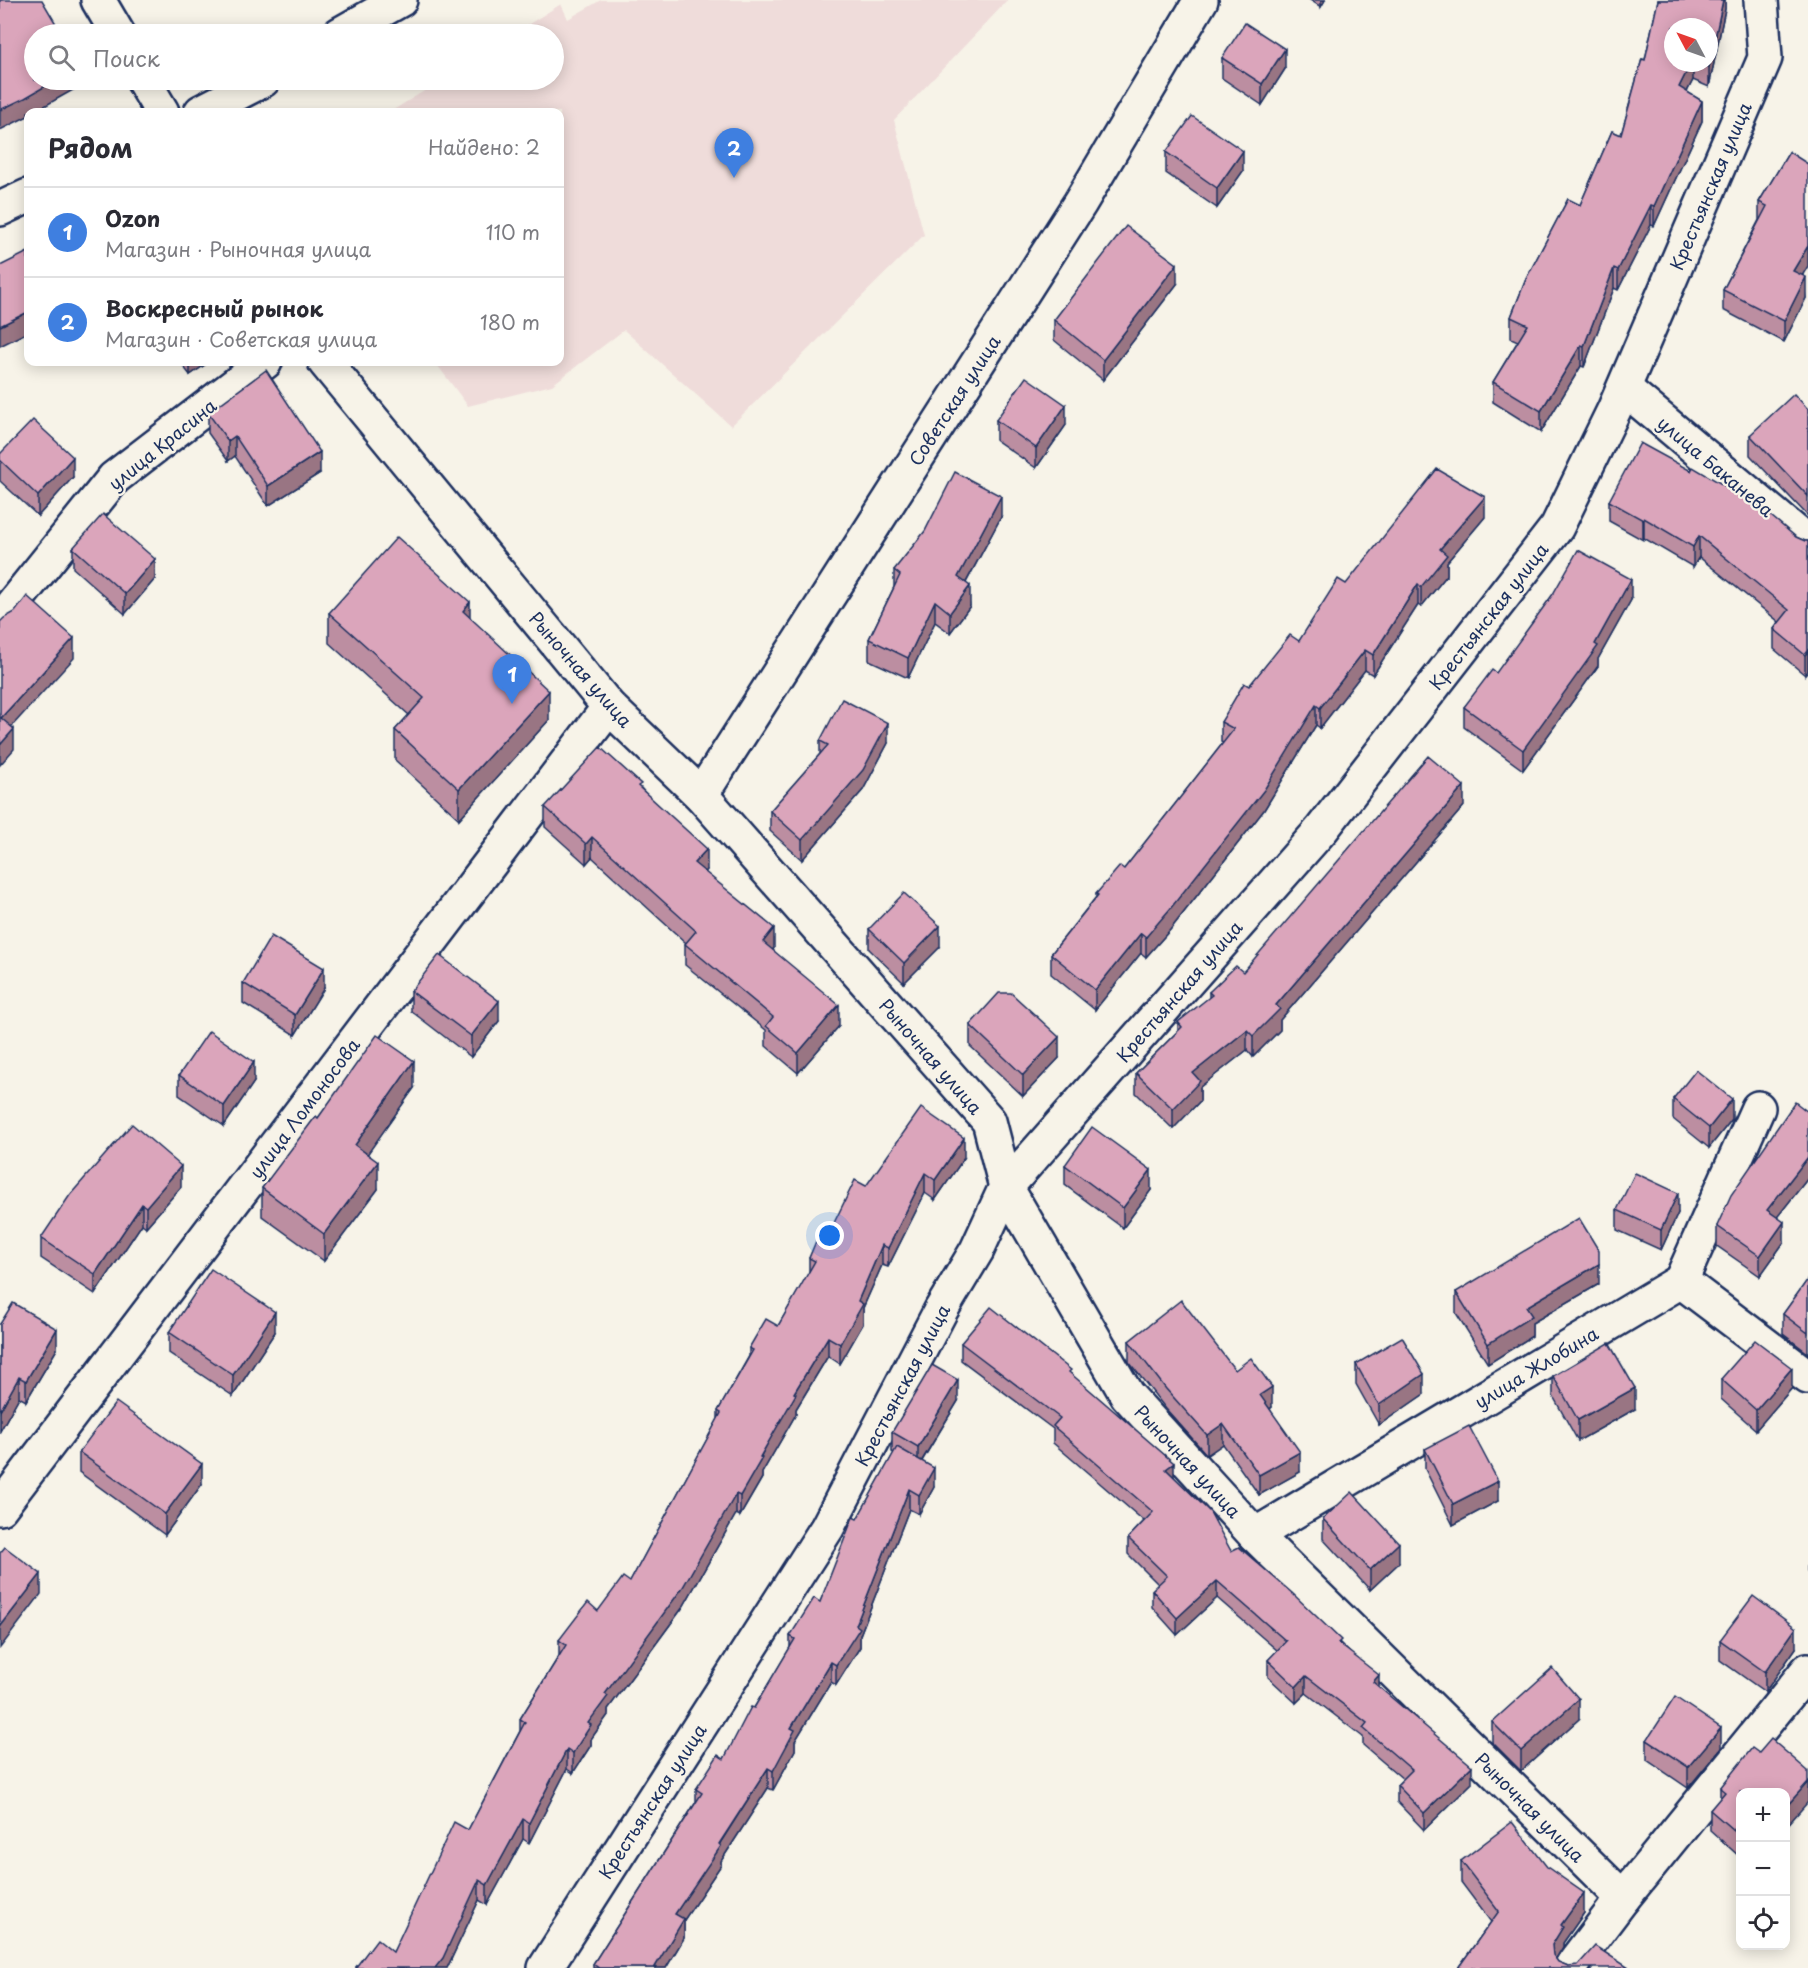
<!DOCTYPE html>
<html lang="ru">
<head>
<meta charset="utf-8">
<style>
  :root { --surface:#fff; --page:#f2f2f3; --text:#2b2b33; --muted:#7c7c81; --line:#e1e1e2; --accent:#7c3aed }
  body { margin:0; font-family:"Playpen Sans",sans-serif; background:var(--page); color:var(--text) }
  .controls { position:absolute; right:18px; bottom:18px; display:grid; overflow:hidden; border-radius:12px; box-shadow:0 3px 15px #0003 }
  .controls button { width:54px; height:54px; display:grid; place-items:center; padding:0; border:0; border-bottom:2px solid var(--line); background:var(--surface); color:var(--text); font:30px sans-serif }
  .compass { position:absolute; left:1664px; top:18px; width:54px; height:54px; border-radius:50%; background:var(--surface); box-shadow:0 3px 15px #0003; rotate:311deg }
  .you { position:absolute; left:830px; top:1236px; width:21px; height:21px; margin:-15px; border:4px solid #fff; border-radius:50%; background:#1a73e8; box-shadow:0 0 0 9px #1a73e833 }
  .badge { display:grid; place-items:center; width:39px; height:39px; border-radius:50%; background:var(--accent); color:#fff; font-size:20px; font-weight:700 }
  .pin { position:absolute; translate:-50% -50px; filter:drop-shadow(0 2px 3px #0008) }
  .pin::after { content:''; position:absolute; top:32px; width:21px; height:18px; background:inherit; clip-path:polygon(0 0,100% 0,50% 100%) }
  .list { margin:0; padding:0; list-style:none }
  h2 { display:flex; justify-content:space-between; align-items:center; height:78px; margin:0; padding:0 24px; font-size:26px }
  h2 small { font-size:20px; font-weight:400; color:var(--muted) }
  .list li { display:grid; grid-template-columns:39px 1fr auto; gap:18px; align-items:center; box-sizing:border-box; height:90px; padding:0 24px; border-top:2px solid var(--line) }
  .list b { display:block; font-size:22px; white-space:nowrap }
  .list p { margin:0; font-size:20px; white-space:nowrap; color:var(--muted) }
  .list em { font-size:20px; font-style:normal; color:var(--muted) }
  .icon { flex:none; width:33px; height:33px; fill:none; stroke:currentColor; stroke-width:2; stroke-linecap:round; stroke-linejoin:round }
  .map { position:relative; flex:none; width:1808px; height:1968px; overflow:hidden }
  .search { position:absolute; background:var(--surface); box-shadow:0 3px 15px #0003; left:24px; top:24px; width:540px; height:66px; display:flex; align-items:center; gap:15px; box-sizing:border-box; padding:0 21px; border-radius:33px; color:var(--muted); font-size:22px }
  .panel { position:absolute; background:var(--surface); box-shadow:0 3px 15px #0003; left:24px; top:108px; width:540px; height:258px; border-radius:12px }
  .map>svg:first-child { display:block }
  .built { fill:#efdcda }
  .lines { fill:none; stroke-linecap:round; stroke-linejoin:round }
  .minor-casing { stroke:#1b2f5e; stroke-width:38 }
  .tertiary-casing { stroke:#1b2f5e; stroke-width:38 }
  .minor { stroke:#f7f3e8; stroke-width:33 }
  .tertiary { stroke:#f7f3e8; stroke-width:33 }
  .wall { fill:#bc8ea1; stroke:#1b2f5e; stroke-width:1.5; fill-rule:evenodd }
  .shaded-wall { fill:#997483; stroke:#1b2f5e; stroke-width:1.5 }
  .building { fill:#dba5bb; stroke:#1b2f5e; stroke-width:1.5 }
  .labels { text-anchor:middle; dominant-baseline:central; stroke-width:4.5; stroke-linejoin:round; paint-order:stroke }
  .street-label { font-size:18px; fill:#1b2f5e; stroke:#f7f3e8 }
</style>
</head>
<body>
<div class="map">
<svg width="1808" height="1968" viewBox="0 0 1808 1968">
  <rect width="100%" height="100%" fill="#f7f3e8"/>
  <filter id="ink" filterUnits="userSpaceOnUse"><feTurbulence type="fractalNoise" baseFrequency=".0167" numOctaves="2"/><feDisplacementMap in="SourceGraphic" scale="12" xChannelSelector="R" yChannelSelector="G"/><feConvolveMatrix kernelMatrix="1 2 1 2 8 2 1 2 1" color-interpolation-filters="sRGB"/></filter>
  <g filter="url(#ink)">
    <path class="built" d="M 601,0 L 1008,0 L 894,120 L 924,235 L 731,426 L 624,330 L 552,385 L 468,406 L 435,362 L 560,362 L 560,112 L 390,112 L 442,80 L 554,80 L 554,34 L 513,34 L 561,4 L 568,19 Z"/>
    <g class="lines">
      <g class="minor-casing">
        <g id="minor">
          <path d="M 98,0 L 118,34"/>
          <path d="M 143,80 L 162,112"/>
          <path d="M 1624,388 L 1808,543"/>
          <path d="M 0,620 L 114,478 L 265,362"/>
          <path d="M 701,795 L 1080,203 L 1201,0"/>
          <path d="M 1681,1281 L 1758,1108"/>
          <path d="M 0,1508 L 609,707"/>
          <path d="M 1255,1535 L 1681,1281 L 1808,1377"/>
          <path d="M 1623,1898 L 1255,1535 L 1127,1395 L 1006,1187 L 1322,829 L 1557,527 L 1614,410 L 1765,58 L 1761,0"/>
          <path d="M 1570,1968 L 1623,1898 L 1808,1670"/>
        </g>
      </g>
      <g class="tertiary-casing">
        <g id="tertiary">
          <path d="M 340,34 L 400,0"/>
          <path d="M 201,112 L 263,80"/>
          <path d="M 0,209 L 28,196"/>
          <path d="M 325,362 L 609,707 L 701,795 L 989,1121 L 1006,1187 L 977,1250 L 941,1310 L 827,1528 L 545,1968"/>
        </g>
      </g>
      <use href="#minor" class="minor"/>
      <use href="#tertiary" class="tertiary"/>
    </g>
    <g class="wall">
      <path d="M 1310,0 L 1325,0 L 1321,7 Z"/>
      <path d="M 1658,0 L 1725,0 L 1725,9 L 1709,87 L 1693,80 L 1687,92 L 1702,101 L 1702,121 L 1654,226 L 1651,225 L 1618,290 L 1614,288 L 1584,367 L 1581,366 L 1541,432 L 1493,402 L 1493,382 L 1518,341 L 1511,338 L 1511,317 L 1526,279 L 1568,199 L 1580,205 L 1612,131 L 1621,135 L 1642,59 L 1645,60 ZM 1673,27 L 1709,27 L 1709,63 L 1673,63 Z"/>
      <path d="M 1222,58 L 1285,69 L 1262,105 L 1222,78 Z"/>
      <path d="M 1166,152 L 1243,171 L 1217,208 L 1166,173 Z"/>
      <path d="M 1789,152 L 1803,275 L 1806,298 L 1784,342 L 1723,310 L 1723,290 L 1759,220 L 1759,202 Z"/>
      <path d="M 1177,284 L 1103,380 L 1054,340 L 1054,320 Z"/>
      <path d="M 180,362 L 209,362 L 190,375 Z"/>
      <path d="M 1808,409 L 1808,516 L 1750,455 L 1750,435 Z"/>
      <path d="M 208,413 L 320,473 L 268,506 L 235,456 L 228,461 L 208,433 Z"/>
      <path d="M 996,420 L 1066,425 L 1036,468 L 996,440 Z"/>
      <path d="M 0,454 L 73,477 L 38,516 L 0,481 Z"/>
      <path d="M 1609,501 L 1796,537 L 1805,541 L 1808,541 L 1808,671 L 1805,675 L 1774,649 L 1774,629 L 1779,622 L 1699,557 L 1693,567 L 1644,538 L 1643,540 L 1609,521 Z"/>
      <path d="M 1001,517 L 966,583 L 970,606 L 950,633 L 935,622 L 908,678 L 869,660 L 869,639 L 894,587 L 894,570 Z"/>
      <path d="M 1485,517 L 1447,562 L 1447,575 L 1421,607 L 1418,605 L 1373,675 L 1365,670 L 1320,728 L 1316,725 L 1264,810 L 1170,930 L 1146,957 L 1141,953 L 1095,1010 L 1051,974 L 1051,954 L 1096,897 L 1096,894 L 1124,869 L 1223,743 L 1221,742 L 1221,722 L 1249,686 L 1299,641 L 1346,584 Z"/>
      <path d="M 73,548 L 155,579 L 125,614 L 73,568 Z"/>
      <path d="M 1631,600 L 1598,659 L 1598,666 L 1523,770 L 1464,727 L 1464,707 L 1496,673 Z"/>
      <path d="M 329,613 L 470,617 L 549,720 L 459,819 L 395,760 L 395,730 L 409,715 L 329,643 Z"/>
      <path d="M 820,741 L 888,743 L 863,790 L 802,860 L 770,831 L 770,811 L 820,754 Z"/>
      <path d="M 641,788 L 707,870 L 705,872 L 774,948 L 773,950 L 839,1026 L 798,1073 L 766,1046 L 766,1030 L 685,965 L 685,944 L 686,943 L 592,857 L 586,864 L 545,827 L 545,807 Z"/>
      <path d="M 1464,806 L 1280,1020 L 1280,1030 L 1253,1057 L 1247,1050 L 1200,1087 L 1200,1101 L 1173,1129 L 1136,1093 L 1136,1073 L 1178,1031 L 1178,1022 L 1209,998 L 1209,992 L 1243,972 Z"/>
      <path d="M 869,929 L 940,947 L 904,983 L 869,949 Z"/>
      <path d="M 243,983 L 324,988 L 295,1035 L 243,1003 Z"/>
      <path d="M 411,991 L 499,1021 L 471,1057 L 411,1011 Z"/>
      <path d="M 970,1025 L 1059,1058 L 1023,1096 L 970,1046 Z"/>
      <path d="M 179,1075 L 254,1082 L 224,1126 L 179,1095 Z"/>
      <path d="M 414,1088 L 367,1154 L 378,1189 L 324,1261 L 262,1216 L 262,1188 L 318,1118 Z"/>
      <path d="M 1673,1099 L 1732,1119 L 1709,1148 L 1673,1119 Z"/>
      <path d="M 964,1158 L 935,1200 L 925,1193 L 888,1267 L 882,1265 L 863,1308 L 863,1324 L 840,1364 L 828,1356 L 796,1409 L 796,1414 L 762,1473 L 762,1478 L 740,1516 L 736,1514 L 683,1607 L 608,1709 L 608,1715 L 591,1739 L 591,1745 L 573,1773 L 567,1769 L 529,1843 L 523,1839 L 487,1905 L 479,1900 L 447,1968 L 356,1968 L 356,1967 L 393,1952 L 468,1830 L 520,1731 L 520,1719 L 559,1656 L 559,1640 L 598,1611 L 630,1582 L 718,1419 L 718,1411 L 749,1356 L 749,1348 L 778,1326 L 809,1273 L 809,1258 L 866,1186 Z"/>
      <path d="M 1065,1165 L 1151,1190 L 1123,1228 L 1065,1185 Z"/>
      <path d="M 1808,1178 L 1777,1217 L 1784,1242 L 1760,1276 L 1717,1246 L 1717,1226 Z"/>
      <path d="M 181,1187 L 146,1227 L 142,1224 L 95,1294 L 41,1258 L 41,1238 Z"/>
      <path d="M 1617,1210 L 1678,1213 L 1661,1250 L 1617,1230 Z"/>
      <path d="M 1808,1279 L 1808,1353 L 1783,1334 L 1783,1314 Z"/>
      <path d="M 1599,1284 L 1532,1323 L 1532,1336 L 1488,1364 L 1456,1313 L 1456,1292 Z"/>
      <path d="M 0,1324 L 57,1349 L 26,1401 L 19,1397 L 0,1431 Z"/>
      <path d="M 169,1332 L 275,1332 L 233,1396 L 169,1353 Z"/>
      <path d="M 1129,1341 L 1235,1370 L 1272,1407 L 1270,1409 L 1300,1472 L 1259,1495 L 1223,1444 L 1207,1455 L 1166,1409 L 1129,1362 Z"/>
      <path d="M 961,1343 L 1071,1374 L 1174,1477 L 1231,1551 L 1341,1646 L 1379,1687 L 1472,1783 L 1424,1830 L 1397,1802 L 1397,1785 L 1403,1779 L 1363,1745 L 1363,1737 L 1306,1693 L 1296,1703 L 1268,1677 L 1268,1660 L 1278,1651 L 1217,1598 L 1177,1635 L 1152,1607 L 1152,1590 L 1158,1584 L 1128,1554 L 1128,1538 L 1144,1521 L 1053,1443 L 1053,1429 L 961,1360 Z"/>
      <path d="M 1356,1364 L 1424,1394 L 1379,1425 L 1356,1384 Z"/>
      <path d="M 1553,1376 L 1635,1409 L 1578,1441 L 1553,1396 Z"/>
      <path d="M 1721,1379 L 1792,1388 L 1756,1430 L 1721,1399 Z"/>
      <path d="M 958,1401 L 922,1461 L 934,1487 L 919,1514 L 909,1509 L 860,1635 L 860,1647 L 836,1685 L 831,1682 L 795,1741 L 795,1750 L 773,1790 L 768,1788 L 721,1861 L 721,1865 L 684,1920 L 684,1938 L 666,1968 L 593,1968 L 593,1964 L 696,1802 L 696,1789 L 724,1759 L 754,1708 L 790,1648 L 790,1636 L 820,1602 L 857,1519 L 894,1453 L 892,1452 L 892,1432 Z"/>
      <path d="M 1425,1449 L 1498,1501 L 1453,1525 L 1425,1469 Z"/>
      <path d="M 79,1452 L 202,1484 L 165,1535 L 79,1472 Z"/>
      <path d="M 1323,1519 L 1399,1563 L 1370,1590 L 1323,1539 Z"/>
      <path d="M 1808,1550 L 1808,1572 L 1807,1571 L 1807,1551 Z"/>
      <path d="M 1720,1640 L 1796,1648 L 1765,1692 L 1720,1660 Z"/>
      <path d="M 1579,1719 L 1521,1771 L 1492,1742 L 1492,1722 Z"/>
      <path d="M 1647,1740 L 1721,1748 L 1688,1788 L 1647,1760 Z"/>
      <path d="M 1720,1788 L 1740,1792 L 1740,1857 L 1710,1830 L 1710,1810 L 1720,1799 Z"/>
      <path d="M 1461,1861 L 1584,1913 L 1563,1943 L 1563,1947 L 1556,1959 L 1558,1962 L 1568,1966 L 1458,1968 L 1491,1922 L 1461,1882 Z"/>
    </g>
    <g class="shaded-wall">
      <path d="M 1321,0 L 1325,0 L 1321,7 Z"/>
      <path d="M 1723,0 L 1725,0 L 1725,9 L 1709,87 L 1709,67 Z"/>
      <path d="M 1285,49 L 1285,69 L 1262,105 L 1262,84 Z"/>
      <path d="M 1691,63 L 1693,63 L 1693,80 L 1679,107 L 1679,87 Z"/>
      <path d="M 56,80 L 80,80 L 80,86 L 34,112 L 28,112 L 28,116 L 0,130 L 0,110 Z"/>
      <path d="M 1702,101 L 1702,121 L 1654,226 L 1654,206 Z"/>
      <path d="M 1243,151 L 1243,171 L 1217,208 L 1217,188 Z"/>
      <path d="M 1651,205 L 1651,225 L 1618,290 L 1618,270 Z"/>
      <path d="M 1808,246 L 1808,266 L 1793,291 L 1793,271 Z"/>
      <path d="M 1177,264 L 1177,284 L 1103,380 L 1103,360 Z"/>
      <path d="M 1614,268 L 1614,288 L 1584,367 L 1584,346 Z"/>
      <path d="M 1806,277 L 1806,298 L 1784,342 L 1784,321 Z"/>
      <path d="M 28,312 L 28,332 L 0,346 L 0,326 Z"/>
      <path d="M 1581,345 L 1581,366 L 1541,432 L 1541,411 Z"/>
      <path d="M 190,362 L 209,362 L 190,375 Z"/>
      <path d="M 1066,405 L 1066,425 L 1036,468 L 1036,448 Z"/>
      <path d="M 235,436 L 235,456 L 228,461 L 228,441 Z"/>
      <path d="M 320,452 L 320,473 L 268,506 L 268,486 Z"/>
      <path d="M 73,457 L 73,477 L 38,516 L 38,496 Z"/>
      <path d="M 1001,496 L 1001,517 L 958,597 L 958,577 Z"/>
      <path d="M 1485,497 L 1485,517 L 1447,562 L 1447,575 L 1421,607 L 1421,587 L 1440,549 Z"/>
      <path d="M 1644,518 L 1644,538 L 1643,540 L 1643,520 Z"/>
      <path d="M 1699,536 L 1699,557 L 1693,567 L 1693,547 Z"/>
      <path d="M 155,559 L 155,579 L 125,614 L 125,594 Z"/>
      <path d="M 1631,579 L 1631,600 L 1598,659 L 1598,666 L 1523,770 L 1523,750 L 1595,644 Z"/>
      <path d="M 1418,584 L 1418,605 L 1373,675 L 1373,655 Z"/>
      <path d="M 970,586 L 970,606 L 950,633 L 950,613 Z"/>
      <path d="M 935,601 L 935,622 L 908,678 L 908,658 Z"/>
      <path d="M 470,602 L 470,632 L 463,611 Z"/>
      <path d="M 74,638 L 74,658 L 1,738 L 1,718 Z"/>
      <path d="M 1365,650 L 1365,670 L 1320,728 L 1320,708 Z"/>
      <path d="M 1808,651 L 1808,671 L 1805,675 L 1805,655 Z"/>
      <path d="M 549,691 L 549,720 L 459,819 L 459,789 Z"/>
      <path d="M 1316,705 L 1316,725 L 1264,810 L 1170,930 L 1146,957 L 1146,937 Z"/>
      <path d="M 888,723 L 888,743 L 863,790 L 802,860 L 802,840 Z"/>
      <path d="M 14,729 L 14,749 L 0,765 L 0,745 Z"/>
      <path d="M 1464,786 L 1464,806 L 1280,1020 L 1280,1030 L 1253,1057 L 1253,1036 L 1276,1005 Z"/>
      <path d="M 592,837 L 592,857 L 586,864 L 586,844 Z"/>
      <path d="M 707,849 L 707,870 L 694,884 L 694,863 Z"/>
      <path d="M 940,926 L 940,947 L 904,983 L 904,963 Z"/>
      <path d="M 774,928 L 774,948 L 763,962 L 763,942 Z"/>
      <path d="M 1141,933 L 1141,953 L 1095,1010 L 1095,990 Z"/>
      <path d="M 324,968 L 324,988 L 295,1035 L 295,1015 Z"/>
      <path d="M 499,1001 L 499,1021 L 471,1057 L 471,1036 Z"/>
      <path d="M 839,1005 L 839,1026 L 798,1073 L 798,1053 Z"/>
      <path d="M 1247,1030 L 1247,1050 L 1200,1087 L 1200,1101 L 1173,1129 L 1173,1109 L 1193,1073 Z"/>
      <path d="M 1059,1037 L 1059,1058 L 1023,1096 L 1023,1075 Z"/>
      <path d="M 414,1061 L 414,1088 L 355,1172 L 355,1145 Z"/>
      <path d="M 254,1062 L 254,1082 L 224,1126 L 224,1106 Z"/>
      <path d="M 1732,1099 L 1732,1119 L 1709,1148 L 1709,1128 Z"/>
      <path d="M 964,1138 L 964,1158 L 935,1200 L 935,1180 Z"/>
      <path d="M 1808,1157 L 1808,1178 L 1767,1230 L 1767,1210 Z"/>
      <path d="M 378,1162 L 378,1189 L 324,1261 L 324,1234 Z"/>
      <path d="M 181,1166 L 181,1187 L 146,1227 L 146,1207 Z"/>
      <path d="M 1151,1170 L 1151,1190 L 1123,1228 L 1123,1208 Z"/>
      <path d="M 925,1173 L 925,1193 L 888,1267 L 888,1248 Z"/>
      <path d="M 1678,1193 L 1678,1213 L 1661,1250 L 1661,1230 Z"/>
      <path d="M 142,1204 L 142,1224 L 95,1294 L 95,1274 Z"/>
      <path d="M 1784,1222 L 1784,1242 L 1760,1276 L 1760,1256 Z"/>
      <path d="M 882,1245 L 882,1265 L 863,1308 L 863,1324 L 840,1364 L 840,1344 L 858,1301 Z"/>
      <path d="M 1599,1264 L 1599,1284 L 1532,1323 L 1532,1336 L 1488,1364 L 1488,1344 L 1526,1307 Z"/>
      <path d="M 275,1312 L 275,1332 L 233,1396 L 233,1375 Z"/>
      <path d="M 57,1329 L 57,1349 L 26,1401 L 26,1381 Z"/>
      <path d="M 828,1337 L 828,1356 L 796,1409 L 796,1414 L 762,1473 L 762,1478 L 740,1516 L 740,1496 L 794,1393 Z"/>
      <path d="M 1792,1368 L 1792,1388 L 1756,1430 L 1756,1410 Z"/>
      <path d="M 1424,1374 L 1424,1394 L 1379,1425 L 1379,1405 Z"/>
      <path d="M 19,1377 L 19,1397 L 0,1431 L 0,1411 Z"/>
      <path d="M 958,1380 L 958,1401 L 918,1467 L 918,1447 Z"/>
      <path d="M 1272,1387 L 1272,1407 L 1260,1416 L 1260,1395 Z"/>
      <path d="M 1635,1388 L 1635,1409 L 1578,1441 L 1578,1420 Z"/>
      <path d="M 1223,1424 L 1223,1444 L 1207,1455 L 1207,1435 Z"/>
      <path d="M 1300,1452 L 1300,1472 L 1259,1495 L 1259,1475 Z"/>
      <path d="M 1174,1463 L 1174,1480 L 1166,1469 Z"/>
      <path d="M 202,1464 L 202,1484 L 165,1535 L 165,1514 Z"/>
      <path d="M 934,1468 L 934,1487 L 919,1514 L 919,1495 Z"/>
      <path d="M 1498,1481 L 1498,1501 L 1453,1525 L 1453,1504 Z"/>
      <path d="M 909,1489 L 909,1509 L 860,1635 L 860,1647 L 836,1685 L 836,1665 L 856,1625 Z"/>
      <path d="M 736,1494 L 736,1514 L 683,1607 L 608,1709 L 608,1715 L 591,1739 L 591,1745 L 573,1773 L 573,1753 L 588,1723 L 605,1694 Z"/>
      <path d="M 1399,1543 L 1399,1563 L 1370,1590 L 1370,1570 Z"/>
      <path d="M 41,1574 L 41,1594 L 0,1648 L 0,1627 Z"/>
      <path d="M 1217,1581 L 1217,1598 L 1177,1635 L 1177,1618 Z"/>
      <path d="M 1796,1628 L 1796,1648 L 1765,1692 L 1765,1672 Z"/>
      <path d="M 831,1662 L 831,1682 L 795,1741 L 795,1750 L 773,1790 L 773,1771 L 791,1728 Z"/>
      <path d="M 1379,1675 L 1379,1691 L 1373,1682 Z"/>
      <path d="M 1306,1676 L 1306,1693 L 1296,1703 L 1296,1687 Z"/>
      <path d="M 1579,1699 L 1579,1719 L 1521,1771 L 1521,1751 Z"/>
      <path d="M 1721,1728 L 1721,1748 L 1688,1788 L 1688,1767 Z"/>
      <path d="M 567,1749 L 567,1769 L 529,1843 L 529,1823 Z"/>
      <path d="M 1472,1766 L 1472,1783 L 1424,1830 L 1424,1813 Z"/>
      <path d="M 768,1768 L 768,1788 L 721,1861 L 721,1865 L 684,1920 L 684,1938 L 666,1968 L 655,1968 L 675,1914 Z"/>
      <path d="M 1808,1782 L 1808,1802 L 1785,1828 L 1785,1808 Z"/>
      <path d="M 523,1819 L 523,1839 L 487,1905 L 487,1885 Z"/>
      <path d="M 479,1880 L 479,1900 L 447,1968 L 435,1968 Z"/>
      <path d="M 1584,1893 L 1584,1913 L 1563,1943 L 1563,1947 L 1552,1965 L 1552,1945 L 1561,1925 Z"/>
    </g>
    <g class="building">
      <path d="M 0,0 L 42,0 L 62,34 L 34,34 L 34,80 L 56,80 L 25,98 L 0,110 Z"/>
      <path d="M 1658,0 L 1723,0 L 1709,67 L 1700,63 L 1709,63 L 1709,27 L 1673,27 L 1673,63 L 1691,63 L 1679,87 L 1702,101 L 1654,206 L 1651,205 L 1618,270 L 1614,268 L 1584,346 L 1581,345 L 1541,411 L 1493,382 L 1528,325 L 1511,317 L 1526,279 L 1568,199 L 1580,205 L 1612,131 L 1621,135 L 1642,59 L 1645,60 Z"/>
      <path d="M 1245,23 L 1285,49 L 1262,84 L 1222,58 Z"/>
      <path d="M 1192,116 L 1243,151 L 1217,188 L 1166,152 Z"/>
      <path d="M 1789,152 L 1808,164 L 1808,246 L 1793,271 L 1806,277 L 1784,321 L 1723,290 L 1767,206 L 1759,202 Z"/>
      <path d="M 1126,226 L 1177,264 L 1103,360 L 1054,320 Z"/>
      <path d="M 28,252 L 28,312 L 0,326 L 0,266 Z"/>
      <path d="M 266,370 L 320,452 L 268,486 L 235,436 L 228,441 L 208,413 Z"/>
      <path d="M 1026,377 L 1066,405 L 1036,448 L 996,420 Z"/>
      <path d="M 1794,394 L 1808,409 L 1808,496 L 1750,435 Z"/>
      <path d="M 33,420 L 73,457 L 38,496 L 0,460 L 0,454 Z"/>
      <path d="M 1640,443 L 1691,471 L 1693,467 L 1759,506 L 1796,537 L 1805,541 L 1808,541 L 1808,651 L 1805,655 L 1774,629 L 1789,610 L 1699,536 L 1693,547 L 1644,518 L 1643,520 L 1609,501 Z"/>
      <path d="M 1437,469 L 1485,497 L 1440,549 L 1447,555 L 1421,587 L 1418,584 L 1373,655 L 1365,650 L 1320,708 L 1316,705 L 1264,790 L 1170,909 L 1146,937 L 1141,933 L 1095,990 L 1051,954 L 1098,895 L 1096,894 L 1120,866 L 1124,869 L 1234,729 L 1221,722 L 1244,683 L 1249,686 L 1290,635 L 1299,641 L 1338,579 L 1346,584 Z"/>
      <path d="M 955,472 L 1001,496 L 958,577 L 970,586 L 950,613 L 935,601 L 908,658 L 869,639 L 900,575 L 894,570 L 925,531 Z"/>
      <path d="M 103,514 L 155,559 L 125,594 L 73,548 Z"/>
      <path d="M 397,537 L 470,602 L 463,611 L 549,691 L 459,789 L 395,730 L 424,698 L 329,613 Z"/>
      <path d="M 1578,550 L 1631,579 L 1595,644 L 1598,646 L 1523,750 L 1464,707 L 1492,670 L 1496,673 L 1553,594 Z"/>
      <path d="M 27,596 L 74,638 L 1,718 L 14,729 L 0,745 L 0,622 L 4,618 L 15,612 Z"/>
      <path d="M 842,699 L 888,723 L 863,770 L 802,840 L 770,811 L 828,745 L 820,741 Z"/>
      <path d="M 600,747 L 641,784 L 638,786 L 707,849 L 694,863 L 774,928 L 763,942 L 839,1005 L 798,1053 L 766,1026 L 773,1017 L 685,944 L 696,931 L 592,837 L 586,844 L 545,807 Z"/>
      <path d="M 1428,756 L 1464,786 L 1276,1005 L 1280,1009 L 1253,1036 L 1247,1030 L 1193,1073 L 1200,1081 L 1173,1109 L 1136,1073 L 1182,1027 L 1178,1022 L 1212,995 L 1209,992 L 1236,966 L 1243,972 Z"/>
      <path d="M 904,893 L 940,926 L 904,963 L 869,929 Z"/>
      <path d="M 271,936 L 324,968 L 295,1015 L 243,983 Z"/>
      <path d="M 439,955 L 499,1001 L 471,1036 L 411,991 Z"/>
      <path d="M 999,993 L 1011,993 L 1059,1037 L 1023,1075 L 970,1025 Z"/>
      <path d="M 209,1031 L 254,1062 L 224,1106 L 179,1075 Z"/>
      <path d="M 377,1035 L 414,1061 L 355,1145 L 378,1162 L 324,1234 L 262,1188 L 316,1116 L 318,1118 Z"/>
      <path d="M 1696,1070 L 1732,1099 L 1709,1128 L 1673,1099 Z"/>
      <path d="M 1795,1102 L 1808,1112 L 1808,1157 L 1767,1210 L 1784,1222 L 1760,1256 L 1717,1226 L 1731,1195 Z"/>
      <path d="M 921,1108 L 964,1138 L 935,1180 L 925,1173 L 888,1248 L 882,1245 L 858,1301 L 863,1304 L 840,1344 L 828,1337 L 794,1393 L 796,1394 L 760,1457 L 762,1458 L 740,1496 L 736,1494 L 683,1587 L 605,1694 L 608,1696 L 588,1723 L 591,1725 L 573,1753 L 567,1749 L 529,1823 L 523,1819 L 487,1885 L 479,1880 L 443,1958 L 435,1968 L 357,1968 L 356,1967 L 377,1939 L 393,1952 L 454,1822 L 468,1830 L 525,1722 L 520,1719 L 566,1645 L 559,1640 L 588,1602 L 598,1611 L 623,1577 L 630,1582 L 721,1413 L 718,1411 L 753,1350 L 749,1348 L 766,1319 L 778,1326 L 815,1261 L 809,1258 L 822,1227 L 830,1231 L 855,1180 L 866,1186 Z"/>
      <path d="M 132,1124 L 181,1166 L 146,1207 L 142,1204 L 95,1274 L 41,1238 L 70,1195 Z"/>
      <path d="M 1092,1127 L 1151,1170 L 1123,1208 L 1065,1165 Z"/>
      <path d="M 1635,1173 L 1678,1193 L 1661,1230 L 1617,1210 Z"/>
      <path d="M 1579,1218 L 1599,1251 L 1599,1264 L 1526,1307 L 1532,1316 L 1488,1344 L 1456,1292 Z"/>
      <path d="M 211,1269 L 275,1312 L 233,1375 L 169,1332 Z"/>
      <path d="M 1808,1279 L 1808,1333 L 1783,1314 Z"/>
      <path d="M 1181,1300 L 1235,1370 L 1251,1358 L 1272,1387 L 1260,1395 L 1300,1452 L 1259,1475 L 1223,1424 L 1207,1435 L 1166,1389 L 1129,1341 Z"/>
      <path d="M 13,1303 L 57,1329 L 26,1381 L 19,1377 L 0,1411 L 0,1324 Z"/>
      <path d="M 991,1307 L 1071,1370 L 1069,1372 L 1174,1463 L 1166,1469 L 1210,1512 L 1231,1551 L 1239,1547 L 1292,1593 L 1341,1640 L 1338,1643 L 1379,1675 L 1373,1682 L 1472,1766 L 1424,1813 L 1397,1785 L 1412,1770 L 1363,1728 L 1367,1723 L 1306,1676 L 1296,1687 L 1268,1660 L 1286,1641 L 1217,1581 L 1177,1618 L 1152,1590 L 1167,1576 L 1128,1538 L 1153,1512 L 1053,1426 L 1060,1418 L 961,1343 Z"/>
      <path d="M 1402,1337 L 1424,1374 L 1379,1405 L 1356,1364 Z"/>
      <path d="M 1755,1340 L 1792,1368 L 1756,1410 L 1721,1379 Z"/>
      <path d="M 1609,1343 L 1635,1388 L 1578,1420 L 1553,1376 Z"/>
      <path d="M 932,1365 L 958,1380 L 918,1447 L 892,1432 Z"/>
      <path d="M 116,1402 L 202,1464 L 165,1514 L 79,1452 Z"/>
      <path d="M 1469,1426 L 1498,1481 L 1453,1504 L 1425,1449 Z"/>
      <path d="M 897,1447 L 934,1468 L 919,1495 L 909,1489 L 856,1625 L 860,1628 L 836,1665 L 831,1662 L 791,1728 L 795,1730 L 773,1771 L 768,1768 L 719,1844 L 721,1846 L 675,1914 L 684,1919 L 655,1967 L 656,1968 L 599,1968 L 593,1964 L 702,1793 L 696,1789 L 718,1755 L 724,1759 L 751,1707 L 754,1708 L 795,1639 L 790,1636 L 814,1598 L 820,1602 L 853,1517 L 857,1519 Z"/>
      <path d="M 1352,1492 L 1399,1543 L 1370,1570 L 1323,1519 Z"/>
      <path d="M 5,1547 L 41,1574 L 0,1627 L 0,1553 Z"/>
      <path d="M 1753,1596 L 1796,1628 L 1765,1672 L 1720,1640 Z"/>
      <path d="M 1552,1668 L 1579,1699 L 1521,1751 L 1492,1722 Z"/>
      <path d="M 1675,1697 L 1721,1728 L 1688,1767 L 1647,1740 Z"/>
      <path d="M 1771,1739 L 1808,1771 L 1808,1782 L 1785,1808 L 1785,1792 L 1740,1792 L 1740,1836 L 1710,1810 L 1725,1792 L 1720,1788 L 1752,1748 L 1759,1753 Z"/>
      <path d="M 1512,1822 L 1547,1867 L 1584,1893 L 1561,1925 L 1563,1927 L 1552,1945 L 1553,1955 L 1558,1962 L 1568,1966 L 1578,1965 L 1595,1946 L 1629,1968 L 1458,1968 L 1499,1911 L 1461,1861 Z"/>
    </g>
  </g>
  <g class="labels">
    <g class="street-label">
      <text transform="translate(1710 186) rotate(-67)">Крестьянская улица</text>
      <text transform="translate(954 400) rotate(-57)">Советская улица</text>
      <text transform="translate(162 444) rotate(-39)">улица Красина</text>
      <text transform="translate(1716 466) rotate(40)">улица Баканева</text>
      <text transform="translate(1488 616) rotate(-52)">Крестьянская улица</text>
      <text transform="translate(581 669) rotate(49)">Рыночная улица</text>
      <text transform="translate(1179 991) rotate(-49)">Крестьянская улица</text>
      <text transform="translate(931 1056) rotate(49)">Рыночная улица</text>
      <text transform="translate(304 1108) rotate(-53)">улица Ломоносова</text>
      <text transform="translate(1536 1367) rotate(-31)">улица Жлобина</text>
      <text transform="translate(902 1385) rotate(-62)">Крестьянская улица</text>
      <text transform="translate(1188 1461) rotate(47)">Рыночная улица</text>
      <text transform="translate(652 1801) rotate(-57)">Крестьянская улица</text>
      <text transform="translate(1530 1807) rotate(45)">Рыночная улица</text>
    </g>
  </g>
</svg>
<div class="controls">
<button>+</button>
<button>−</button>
<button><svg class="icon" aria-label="locate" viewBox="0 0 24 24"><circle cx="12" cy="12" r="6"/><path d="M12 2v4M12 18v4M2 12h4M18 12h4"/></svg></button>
</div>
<svg class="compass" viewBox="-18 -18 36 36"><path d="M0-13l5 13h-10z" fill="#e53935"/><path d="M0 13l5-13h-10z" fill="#7c7c81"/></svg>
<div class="you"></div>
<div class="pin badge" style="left:512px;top:704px;background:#3f7fe0">1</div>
<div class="pin badge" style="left:734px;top:178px;background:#3f7fe0">2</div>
<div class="search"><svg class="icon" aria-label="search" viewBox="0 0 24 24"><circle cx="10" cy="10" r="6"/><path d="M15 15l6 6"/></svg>Поиск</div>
<section class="panel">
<h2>Рядом<small>Найдено: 2</small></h2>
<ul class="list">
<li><span class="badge" style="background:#3f7fe0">1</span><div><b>Ozon</b><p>Магазин · Рыночная улица</p></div><em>110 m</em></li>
<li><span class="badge" style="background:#3f7fe0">2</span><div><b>Воскресный рынок</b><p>Магазин · Советская улица</p></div><em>180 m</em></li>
</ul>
</section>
</div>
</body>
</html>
